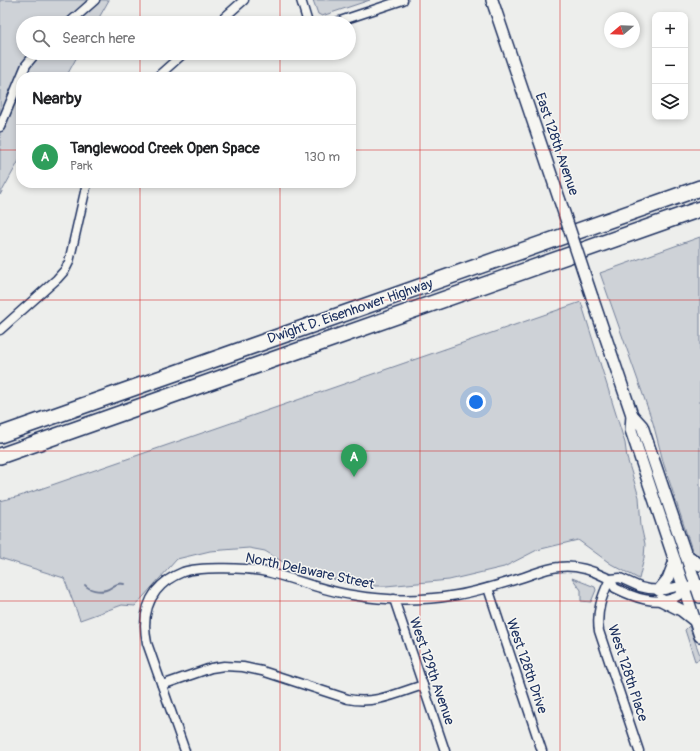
<!DOCTYPE html>
<html lang="en">
<head>
<meta charset="utf-8">
<style>
  :root { --surface:#fff; --page:#f6f6f6; --text:#202124; --muted:#757577; --line:#e0e0e0; --accent:#0b8043 }
  body { margin:0; font-family:Pangolin,sans-serif; background:var(--page); color:var(--text) }
  .controls { position:absolute; right:12px; top:12px; display:grid; overflow:hidden; border-radius:8px; box-shadow:0 2px 6px #0003 }
  .controls button { width:36px; height:36px; display:grid; place-items:center; padding:0; border:0; border-bottom:1px solid var(--line); background:var(--surface); color:var(--text); font:20px sans-serif }
  .compass { position:absolute; left:604px; top:12px; width:36px; height:36px; border-radius:50%; background:var(--surface); box-shadow:0 2px 6px #0003; rotate:251deg }
  .you { position:absolute; left:476px; top:402px; width:14px; height:14px; margin:-10px; border:3px solid #fff; border-radius:50%; background:#1a73e8; box-shadow:0 0 0 6px #1a73e833 }
  .badge { display:grid; place-items:center; width:26px; height:26px; border-radius:50%; background:var(--accent); color:#fff; font-size:13px; font-weight:700 }
  .pin { position:absolute; translate:-50% -33px; filter:drop-shadow(0 1px 2px #0008) }
  .pin::after { content:''; position:absolute; top:21px; width:14px; height:12px; background:inherit; clip-path:polygon(0 0,100% 0,50% 100%) }
  .list { margin:0; padding:0; list-style:none }
  h2 { display:flex; justify-content:space-between; align-items:center; height:52px; margin:0; padding:0 16px; font-size:17px }
  h2 small { font-size:13px; font-weight:400; color:var(--muted) }
  .list li { display:grid; grid-template-columns:26px 1fr auto; gap:12px; align-items:center; box-sizing:border-box; height:64px; padding:0 16px; border-top:1px solid var(--line) }
  .list b { display:block; font-size:15px; white-space:nowrap }
  .list p { margin:0; font-size:13px; white-space:nowrap; color:var(--muted) }
  .list em { font-size:13px; font-style:normal; color:var(--muted) }
  .icon { flex:none; width:22px; height:22px; fill:none; stroke:currentColor; stroke-width:2; stroke-linecap:round; stroke-linejoin:round }
  .map { position:relative; flex:none; width:700px; height:751px; overflow:hidden }
  .search { position:absolute; background:var(--surface); box-shadow:0 2px 6px #0003; left:16px; top:16px; width:340px; height:44px; display:flex; align-items:center; gap:10px; box-sizing:border-box; padding:0 14px; border-radius:22px; color:var(--muted); font-size:15px }
  .panel { position:absolute; background:var(--surface); box-shadow:0 2px 6px #0003; left:16px; top:72px; width:340px; height:116px; border-radius:16px }
  .map>svg:first-child { display:block }
  .green { fill:#ced2d7; stroke:#74809a }
  .lines { fill:none; stroke-linecap:round; stroke-linejoin:round }
  .stream { stroke:#6e7a96; stroke-width:2 }
  .street-casing { stroke:#1b2f5e; stroke-width:11 }
  .secondary-casing { stroke:#1b2f5e; stroke-width:14 }
  .highway-casing { stroke:#1b2f5e; stroke-width:18 }
  .street { stroke:#f6f6f2; stroke-width:8 }
  .secondary { stroke:#f6f6f2; stroke-width:11 }
  .highway { stroke:#f6f6f2; stroke-width:15 }
  .secondary-bridge-casing { stroke:#1b2f5e; stroke-width:14; stroke-linecap:butt }
  .secondary-bridge { stroke:#f6f6f2; stroke-width:11 }
  .grid { fill:none; stroke:#d62828; stroke-width:1; stroke-opacity:0.55 }
  .labels { text-anchor:middle; dominant-baseline:central; stroke-width:3; stroke-linejoin:round; paint-order:stroke }
  .street-label { font-size:14px; fill:#1b2f5e; stroke:#f6f6f2 }
</style>
</head>
<body>
<div class="map">
<svg width="700" height="751" viewBox="0 0 700 751">
  <rect width="100%" height="100%" fill="#edeeec"/>
  <filter id="ink" filterUnits="userSpaceOnUse"><feTurbulence type="fractalNoise" baseFrequency=".025" numOctaves="2"/><feDisplacementMap in="SourceGraphic" scale="8" xChannelSelector="R" yChannelSelector="G"/><feConvolveMatrix kernelMatrix="1 2 1 2 8 2 1 2 1" color-interpolation-filters="sRGB"/></filter>
  <g filter="url(#ink)">
    <g class="green">
      <path d="M 0,0 L 109,0 L 96,23 L 23,23 L 23,53 L 79,53 L 66,77 L 21,77 L 21,157 L 0,195 Z"/>
      <path d="M 313,0 L 370,0 L 322,16 L 318,14 Z"/>
      <path d="M 700,237 L 700,560 L 692,550 L 664,465 L 653,423 L 600,273 Z"/>
      <path d="M 581,302 L 625,443 L 627,458 L 639,497 L 641,526 L 645,544 L 644,558 L 639,579 L 611,564 L 578,540 L 537,550 L 504,567 L 449,580 L 386,586 L 359,586 L 301,570 L 283,562 L 265,551 L 249,548 L 210,551 L 177,559 L 135,606 L 122,605 L 80,620 L 64,578 L 0,558 L 0,501 L 20,496 Z"/>
      <path d="M 572,578 L 595,587 L 596,590 L 591,602 L 581,601 L 581,590 Z"/>
      <path d="M 689,626 L 700,655 L 700,659 L 695,661 L 685,630 Z"/>
    </g>
    <g class="lines">
      <path class="stream" d="M 85,585 C 89,590 99,592 106,590 C 113,588 115,582 124,584"/>
      <g class="street-casing">
        <g id="street">
          <path d="M 301,0 L 308,23"/>
          <path d="M 69,23 L 95,0"/>
          <path d="M 218,23 L 244,0"/>
          <path d="M 334,23 L 403,0"/>
          <path d="M 157,77 L 184,53"/>
          <path d="M 0,127 L 26,65 L 36,53"/>
          <path d="M 0,330 L 57,279 L 65,270 L 69,262 L 87,183"/>
          <path d="M 610,579 C 602,596 596,612 599,631 L 639,751"/>
          <path d="M 610,579 L 620,578 L 640,587 L 649,589 L 664,590 L 676,587 L 684,589"/>
          <path d="M 488,588 L 542,751"/>
          <path d="M 394,599 L 445,751"/>
          <path d="M 162,685 L 211,668 L 224,666 L 243,667 L 262,671 L 348,699 C 374,705 398,693 423,685"/>
          <path d="M 185,751 L 147,643 C 143,624 144,607 156,591 C 163,582 173,576 183,572 C 201,566 249,568 267,572 C 296,579 323,591 352,595 C 387,601 422,601 457,595 C 480,591 502,584 524,577 C 536,573 547,568 559,567 C 575,565 589,569 603,576 C 605,577 609,578 611,580 C 612,582 613,586 615,588 C 633,597 655,606 676,597 C 680,596 681,591 685,589 C 689,586 695,585 700,584"/>
        </g>
      </g>
      <g class="secondary-casing">
        <g id="secondary">
          <path d="M 492,0 L 560,201"/>
          <path d="M 592,297 L 632,415 L 631,430 L 700,636"/>
          <path d="M 632,415 L 642,426 L 700,597"/>
          <path d="M 685,554 L 700,565"/>
          <path d="M 659,590 L 668,579 L 675,561"/>
          <path d="M 661,600 L 681,610 L 695,621"/>
        </g>
      </g>
      <g class="highway-casing">
        <g id="highway">
          <path d="M 0,435 L 700,188"/>
          <path d="M 0,456 L 700,209"/>
        </g>
      </g>
      <use href="#street" class="street"/>
      <use href="#secondary" class="secondary"/>
      <use href="#highway" class="highway"/>
      <g class="secondary-bridge-casing">
        <path id="secondary-bridge" d="M 560,201 L 592,297"/>
      </g>
      <use href="#secondary-bridge" class="secondary-bridge"/>
    </g>
  </g>
  <path class="grid" d="M 140,0 L 140,23M 280,0 L 280,23M 420,0 L 420,751M 560,0 L 560,751M 140,53 L 140,77M 280,53 L 280,77M 0,150 L 21,150M 351,150 L 700,150M 140,183 L 140,751M 280,183 L 280,751M 0,300 L 700,300M 0,451 L 700,451M 0,601 L 700,601"/>
  <g class="labels">
    <g class="street-label">
      <text transform="translate(557 144) rotate(71)">East 128th Avenue</text>
      <text transform="translate(350 311) rotate(-19)">Dwight D. Eisenhower Highway</text>
      <text transform="translate(310 571) rotate(12)">North Delaware Street</text>
      <text transform="translate(527 666) rotate(71)">West 128th Drive</text>
      <text transform="translate(432 671) rotate(71)">West 129th Avenue</text>
      <text transform="translate(628 673) rotate(72)">West 128th Place</text>
    </g>
  </g>
</svg>
<div class="controls">
<button>+</button>
<button>−</button>
<button><svg class="icon" aria-label="layers" viewBox="0 0 24 24"><path d="M12 4l9 5-9 5-9-5zM3 14l9 5 9-5"/></svg></button>
</div>
<svg class="compass" viewBox="-18 -18 36 36"><path d="M0-13l5 13h-10z" fill="#e53935"/><path d="M0 13l5-13h-10z" fill="#757577"/></svg>
<div class="you"></div>
<div class="pin badge" style="left:354px;top:477px;background:#2e9e5b">A</div>
<div class="search"><svg class="icon" aria-label="search" viewBox="0 0 24 24"><circle cx="10" cy="10" r="6"/><path d="M15 15l6 6"/></svg>Search here</div>
<section class="panel">
<h2>Nearby<small></small></h2>
<ul class="list">
<li><span class="badge" style="background:#2e9e5b">A</span><div><b>Tanglewood Creek Open Space</b><p>Park</p></div><em>130 m</em></li>
</ul>
</section>
</div>
</body>
</html>
